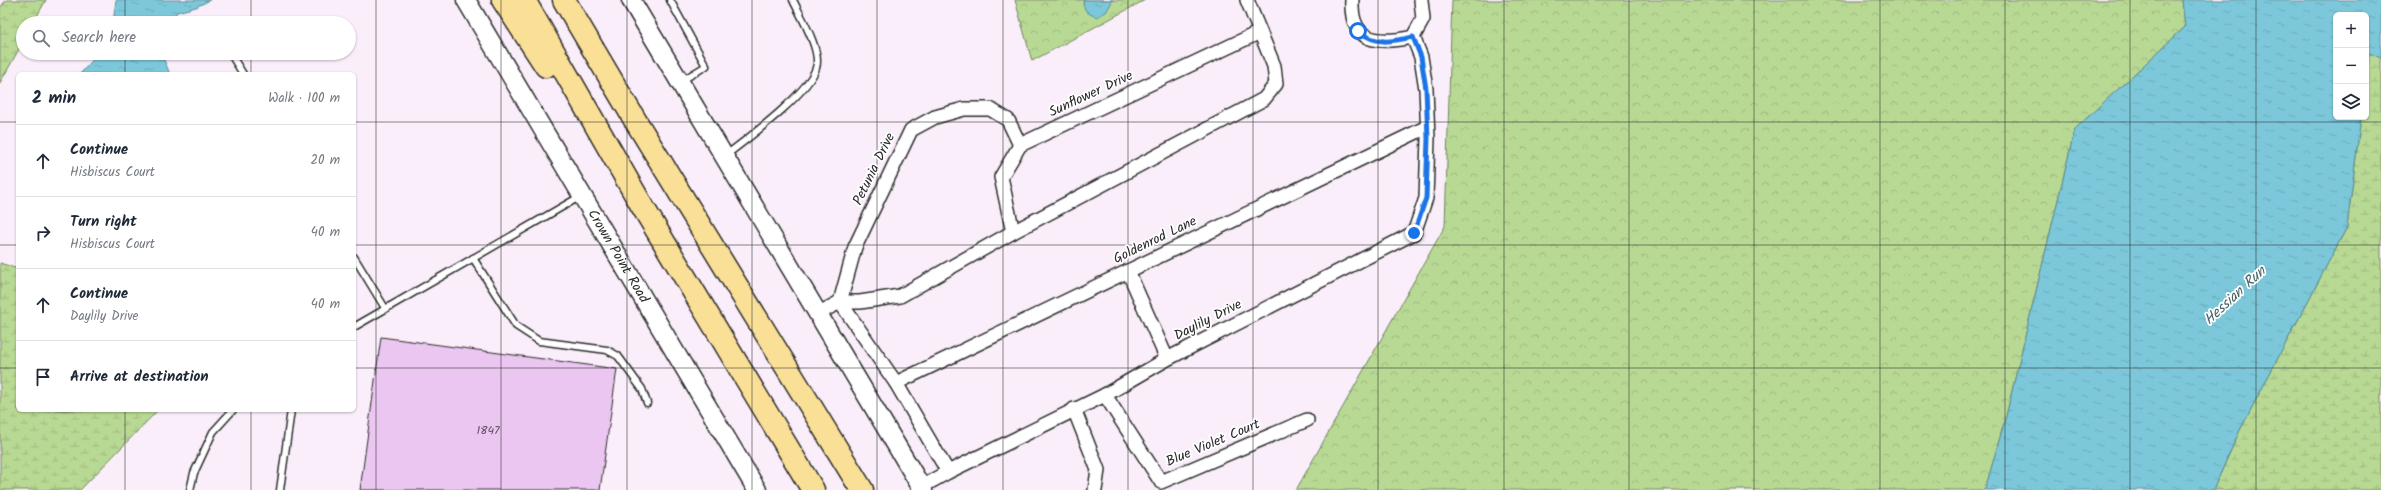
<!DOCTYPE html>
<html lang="en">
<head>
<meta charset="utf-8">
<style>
  :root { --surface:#fff; --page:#f2f2f3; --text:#1f2937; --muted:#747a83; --line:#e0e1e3 }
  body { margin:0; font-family:Kalam,sans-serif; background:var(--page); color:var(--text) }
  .controls { position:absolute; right:12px; top:12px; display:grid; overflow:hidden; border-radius:6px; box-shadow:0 1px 3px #0004 }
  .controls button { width:36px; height:36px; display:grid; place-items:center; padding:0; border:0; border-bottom:1px solid var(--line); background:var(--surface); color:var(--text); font:20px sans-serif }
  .stop { position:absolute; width:12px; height:12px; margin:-9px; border:3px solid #1a73e8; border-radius:50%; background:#fff }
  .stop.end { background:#1a73e8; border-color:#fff; box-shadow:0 1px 4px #0008 }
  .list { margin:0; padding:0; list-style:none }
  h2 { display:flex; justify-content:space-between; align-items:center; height:52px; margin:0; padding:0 16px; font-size:17px }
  h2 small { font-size:13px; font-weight:400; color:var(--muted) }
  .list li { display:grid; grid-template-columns:26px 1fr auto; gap:12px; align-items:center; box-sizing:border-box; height:72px; padding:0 16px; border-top:1px solid var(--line) }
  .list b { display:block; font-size:15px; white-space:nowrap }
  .list p { margin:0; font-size:13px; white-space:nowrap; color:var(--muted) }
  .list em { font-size:13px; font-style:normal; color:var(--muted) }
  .icon { flex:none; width:22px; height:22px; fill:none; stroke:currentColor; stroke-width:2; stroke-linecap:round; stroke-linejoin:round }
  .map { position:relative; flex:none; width:2381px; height:490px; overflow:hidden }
  .search { position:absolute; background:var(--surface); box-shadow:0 1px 3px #0004; left:16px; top:16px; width:340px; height:44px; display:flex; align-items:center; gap:10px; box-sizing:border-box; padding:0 14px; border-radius:22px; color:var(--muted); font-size:15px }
  .panel { position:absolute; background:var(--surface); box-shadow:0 1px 3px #0004; left:16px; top:72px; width:340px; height:340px; border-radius:6px }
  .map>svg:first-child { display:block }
  .forest { fill:url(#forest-crowns); stroke:#72825f }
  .wetland { fill:url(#wetland-marsh); stroke:#72825f }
  .water { fill:url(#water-ripples); stroke:#5b8994 }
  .building { fill:#eac6f0; stroke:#2b2b2b }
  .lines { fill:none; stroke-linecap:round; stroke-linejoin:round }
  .lane-casing { stroke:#2b2b2b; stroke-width:9 }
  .street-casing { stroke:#2b2b2b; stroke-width:16 }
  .secondary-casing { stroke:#2b2b2b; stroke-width:21 }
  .highway-casing { stroke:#2b2b2b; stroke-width:25 }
  .lane { stroke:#fff; stroke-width:6 }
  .street { stroke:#fff; stroke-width:13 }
  .secondary { stroke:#fff; stroke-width:18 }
  .highway { stroke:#fadf96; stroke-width:22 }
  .route { stroke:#1a73e8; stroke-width:5 }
  .grid { fill:none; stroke:#2b2b2b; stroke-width:1; stroke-opacity:0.55 }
  .labels { text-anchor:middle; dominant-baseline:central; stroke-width:3.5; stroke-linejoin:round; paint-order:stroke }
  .number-label { font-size:12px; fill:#5b525c }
  .street-label { font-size:14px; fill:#2b2b2b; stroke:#fff }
  .water-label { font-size:15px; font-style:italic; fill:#476268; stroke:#fff }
</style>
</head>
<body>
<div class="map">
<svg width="2381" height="490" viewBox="0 0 2381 490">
  <defs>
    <pattern id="forest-crowns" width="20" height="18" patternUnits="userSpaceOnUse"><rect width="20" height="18" fill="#b8d993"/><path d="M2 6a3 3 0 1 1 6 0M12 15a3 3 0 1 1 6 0" fill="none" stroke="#9eba7f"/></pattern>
    <pattern id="wetland-marsh" width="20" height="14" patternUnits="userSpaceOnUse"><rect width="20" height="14" fill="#b8d993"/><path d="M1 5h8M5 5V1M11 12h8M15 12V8" fill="none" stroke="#9eba7f"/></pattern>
    <pattern id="water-ripples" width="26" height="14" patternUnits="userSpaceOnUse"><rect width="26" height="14" fill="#7bc8da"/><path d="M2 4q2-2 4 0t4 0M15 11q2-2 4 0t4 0" fill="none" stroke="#6aacbb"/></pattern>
  </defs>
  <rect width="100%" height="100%" fill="#f9eefa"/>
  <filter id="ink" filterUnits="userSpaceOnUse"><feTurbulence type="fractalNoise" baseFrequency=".025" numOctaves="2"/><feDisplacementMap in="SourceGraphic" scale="8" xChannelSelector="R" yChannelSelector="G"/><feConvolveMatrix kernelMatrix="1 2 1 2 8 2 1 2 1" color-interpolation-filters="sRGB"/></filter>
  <g filter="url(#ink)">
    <g class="forest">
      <path d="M 1015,0 L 1145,0 L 1032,61 Z"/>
      <path d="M 1452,0 L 2182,0 L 2185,27 L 2075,129 L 2006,416 L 1985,490 L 1296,490 L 1445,226 Z"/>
    </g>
    <g class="wetland">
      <path d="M 6,0 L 46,0 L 33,23 L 23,23 L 23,42 L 0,83 L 0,8 Z"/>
      <path d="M 2369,52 L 2381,58 L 2381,490 L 2213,490 L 2240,430 L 2347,227 L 2361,117 L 2366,117 L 2366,78 Z"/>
      <path d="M 0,263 L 18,269 L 18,410 L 158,410 L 80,490 L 0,490 Z"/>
    </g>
    <g class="water">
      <path d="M 116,0 L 210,0 L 196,7 L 177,12 L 170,23 L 113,23 Z"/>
      <path d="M 1083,0 L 1113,0 L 1106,12 L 1097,17 C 1086,13 1084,11 1083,0 Z"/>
      <path d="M 2182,0 L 2381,0 L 2381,58 L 2369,53 L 2366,78 L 2366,15 L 2336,15 L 2336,117 L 2361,117 L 2347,227 L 2240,430 L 2213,490 L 1985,490 L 2006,416 L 2075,129 L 2185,27 Z"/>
      <path d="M 99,53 L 161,53 L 170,74 L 80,74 Z"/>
    </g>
    <path class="building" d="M 381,337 L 617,369 L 600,490 L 360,490 Z"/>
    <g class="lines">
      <g class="lane-casing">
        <g id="lane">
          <path d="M 670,0 L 706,66 L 681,81"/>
          <path d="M 230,53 L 243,74"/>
          <path d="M 725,156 C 748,138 808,94 816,68 C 822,51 800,15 793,0"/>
          <path d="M 354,257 L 385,308"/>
          <path d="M 473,258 L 516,326 L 539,341 L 607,350 L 618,356 L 642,389 L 647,403"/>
          <path d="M 354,327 L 581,196"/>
          <path d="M 190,490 L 194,473 L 213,432 L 233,410"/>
          <path d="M 280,490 L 291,410"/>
        </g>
      </g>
      <g class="street-casing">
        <g id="street">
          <path d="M 1352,0 C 1350,44 1379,44 1413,37 L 1423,19 L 1421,0"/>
          <path d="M 1013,232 L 1001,177 L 1020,145 L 1260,32"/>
          <path d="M 1128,271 L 1167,359"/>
          <path d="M 817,314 L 840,302 L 860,302 L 900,296 L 1013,232 L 1264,99 L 1276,84 L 1274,66 L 1247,0"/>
          <path d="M 896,383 L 1427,127"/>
          <path d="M 1105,395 L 1161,482 L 1307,420"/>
          <path d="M 1074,409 L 1098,470 L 1095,490"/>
          <path d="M 948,472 L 896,383 L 840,302 L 855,247 L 911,130 L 935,117 L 964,109 L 990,109 L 1008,120 L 1020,145"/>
          <path d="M 921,487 L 948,472 L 1105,395 L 1167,359 L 1414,233 L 1426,198 L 1428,138 L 1426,89 L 1421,57 L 1413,37"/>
        </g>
      </g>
      <g class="secondary-casing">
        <g id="secondary">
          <path id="s1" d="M 466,0 L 757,490"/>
          <path d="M 631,0 L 923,490"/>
        </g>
      </g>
      <g class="highway-casing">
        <g id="highway">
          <path d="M 503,0 L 546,66"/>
          <path d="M 524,0 L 641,204 L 813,490"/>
          <path d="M 564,0 L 635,120 L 862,490"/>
        </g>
      </g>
      <use href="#lane" class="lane"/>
      <use href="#street" class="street"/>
      <use href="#secondary" class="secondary"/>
      <use href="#highway" class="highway"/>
    </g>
  </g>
  <g class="lines" filter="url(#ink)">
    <path class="route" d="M 1358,31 C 1377,45 1390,42 1413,37 L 1421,57 L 1426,89 L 1428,138 L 1426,198 L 1414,233"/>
  </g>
  <path class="grid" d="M 125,0 L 125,23M 251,0 L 251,23M 376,0 L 376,490M 501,0 L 501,490M 627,0 L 627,490M 752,0 L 752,490M 877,0 L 877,490M 1003,0 L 1003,490M 1128,0 L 1128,490M 1253,0 L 1253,490M 1378,0 L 1378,490M 1504,0 L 1504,490M 1629,0 L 1629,490M 1754,0 L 1754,490M 1880,0 L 1880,490M 2005,0 L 2005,490M 2130,0 L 2130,490M 2256,0 L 2256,490M 125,53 L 125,74M 251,53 L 251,74M 0,122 L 18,122M 354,122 L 2381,122M 0,245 L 18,245M 354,245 L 2381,245M 0,368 L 18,368M 354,368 L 2381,368M 125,410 L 125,490M 251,410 L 251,490"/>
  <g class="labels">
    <g class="number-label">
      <text x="488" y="430">1847</text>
    </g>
    <g class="street-label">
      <text transform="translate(1091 94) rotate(-25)">Sunflower Drive</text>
      <text transform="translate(874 169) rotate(-64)">Petunia Drive</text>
      <text transform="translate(1155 240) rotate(-26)">Goldenrod Lane</text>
      <text stroke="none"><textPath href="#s1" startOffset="298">Crown Point Road</textPath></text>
      <text transform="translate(1208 320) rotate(-27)">Daylily Drive</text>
      <text transform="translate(1213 443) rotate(-23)">Blue Violet Court</text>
    </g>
    <g class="water-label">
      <text transform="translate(2235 296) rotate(-43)">Hessian Run</text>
    </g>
  </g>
</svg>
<div class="controls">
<button>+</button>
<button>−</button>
<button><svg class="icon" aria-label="layers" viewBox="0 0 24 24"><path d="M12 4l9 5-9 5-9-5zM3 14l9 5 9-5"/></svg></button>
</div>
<div class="stop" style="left:1358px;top:31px"></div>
<div class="stop end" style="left:1414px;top:233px"></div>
<div class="search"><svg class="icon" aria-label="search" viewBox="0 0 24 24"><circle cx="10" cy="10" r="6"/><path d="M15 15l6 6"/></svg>Search here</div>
<section class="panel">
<h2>2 min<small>Walk · 100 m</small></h2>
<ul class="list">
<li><svg class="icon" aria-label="ahead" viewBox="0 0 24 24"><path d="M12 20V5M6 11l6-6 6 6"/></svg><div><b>Continue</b><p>Hisbiscus Court</p></div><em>20 m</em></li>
<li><svg class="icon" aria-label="right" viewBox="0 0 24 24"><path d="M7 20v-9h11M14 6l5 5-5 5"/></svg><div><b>Turn right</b><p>Hisbiscus Court</p></div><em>40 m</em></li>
<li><svg class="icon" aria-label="ahead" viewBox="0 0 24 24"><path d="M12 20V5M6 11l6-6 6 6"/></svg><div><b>Continue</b><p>Daylily Drive</p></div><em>40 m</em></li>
<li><svg class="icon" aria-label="arrive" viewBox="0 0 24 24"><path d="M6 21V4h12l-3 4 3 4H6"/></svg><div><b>Arrive at destination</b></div></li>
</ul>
</section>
</div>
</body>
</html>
